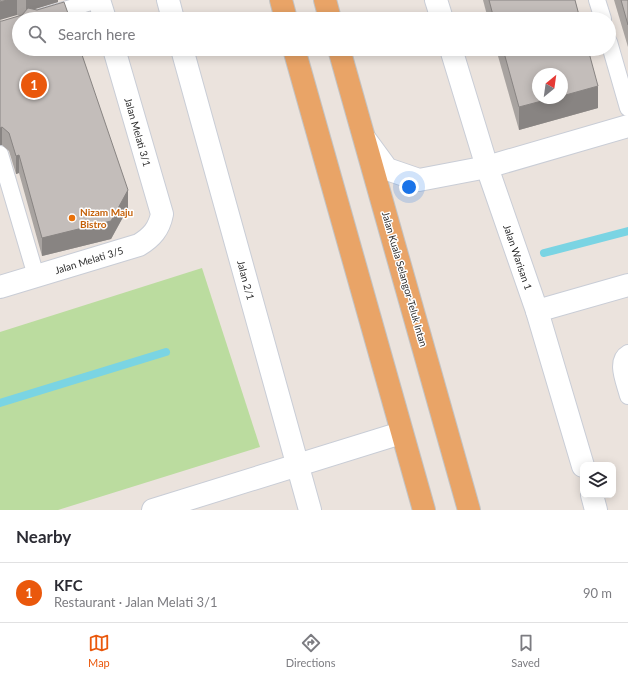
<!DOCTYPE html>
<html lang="en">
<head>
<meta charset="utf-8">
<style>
  :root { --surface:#fff; --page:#f2f2f3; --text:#2b2b33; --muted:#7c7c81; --line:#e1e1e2; --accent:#ea580c }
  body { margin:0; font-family:Lato,sans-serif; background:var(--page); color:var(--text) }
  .controls { position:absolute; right:12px; bottom:12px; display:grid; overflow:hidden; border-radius:8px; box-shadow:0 2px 10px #0003 }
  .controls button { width:36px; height:36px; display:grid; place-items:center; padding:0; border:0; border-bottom:1px solid var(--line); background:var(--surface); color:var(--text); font:20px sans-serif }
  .compass { position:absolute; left:532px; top:68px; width:36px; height:36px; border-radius:50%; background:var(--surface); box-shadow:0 2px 10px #0003; rotate:29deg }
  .you { position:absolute; left:409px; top:187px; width:14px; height:14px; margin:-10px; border:3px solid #fff; border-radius:50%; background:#1a73e8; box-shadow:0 0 0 6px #1a73e833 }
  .badge { display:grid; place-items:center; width:26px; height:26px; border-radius:50%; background:var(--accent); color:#fff; font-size:13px; font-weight:700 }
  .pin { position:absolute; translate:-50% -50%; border:2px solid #fff; box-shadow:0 1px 4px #0006 }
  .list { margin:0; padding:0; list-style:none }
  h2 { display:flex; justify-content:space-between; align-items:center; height:52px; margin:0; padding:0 16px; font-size:17px }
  h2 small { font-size:13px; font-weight:400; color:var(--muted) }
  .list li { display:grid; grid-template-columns:26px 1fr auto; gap:12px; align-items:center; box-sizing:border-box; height:60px; padding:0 16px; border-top:1px solid var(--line) }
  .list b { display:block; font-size:15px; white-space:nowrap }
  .list p { margin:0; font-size:13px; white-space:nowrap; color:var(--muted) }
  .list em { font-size:13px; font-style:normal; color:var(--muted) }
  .icon { flex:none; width:22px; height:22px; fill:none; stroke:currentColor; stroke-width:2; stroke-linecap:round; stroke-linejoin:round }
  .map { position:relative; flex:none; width:628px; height:510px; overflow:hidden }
  .search { position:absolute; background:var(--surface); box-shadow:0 2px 10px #0003; left:12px; right:12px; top:12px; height:44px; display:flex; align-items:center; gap:10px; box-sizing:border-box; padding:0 14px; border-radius:22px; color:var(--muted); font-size:15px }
  .sheet { height:112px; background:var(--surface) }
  nav { display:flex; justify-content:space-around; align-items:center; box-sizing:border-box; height:56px; border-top:1px solid var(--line); background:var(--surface); font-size:11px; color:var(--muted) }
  nav a { display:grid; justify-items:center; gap:2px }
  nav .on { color:var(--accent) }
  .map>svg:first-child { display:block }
  .green { fill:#bbdc9f }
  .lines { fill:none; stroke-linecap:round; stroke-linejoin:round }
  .stream { stroke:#7ad4e3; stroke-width:8 }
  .service-casing { stroke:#c9cdd6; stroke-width:18 }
  .minor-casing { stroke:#c9cdd6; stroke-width:24 }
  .trunk-casing { stroke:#c3c3c3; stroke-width:24 }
  .service { stroke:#fff; stroke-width:16 }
  .minor { stroke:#fff; stroke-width:22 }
  .trunk { stroke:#e9a467; stroke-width:22 }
  .wall { fill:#a8a3a0 }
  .shaded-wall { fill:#888482 }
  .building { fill:#c3bdba; stroke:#888482 }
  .food-dot { fill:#e8710a; stroke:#fff; stroke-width:1.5 }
  .labels { text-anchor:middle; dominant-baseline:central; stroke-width:3; stroke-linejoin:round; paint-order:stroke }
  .street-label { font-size:10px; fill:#2a2a2a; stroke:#fff }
  .food-label { font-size:10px; font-weight:bold; fill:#c56008; stroke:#fff; text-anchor:start }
</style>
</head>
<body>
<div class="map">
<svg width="628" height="510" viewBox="0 0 628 510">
  <rect width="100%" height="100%" fill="#ebe3dd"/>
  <path class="green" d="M 202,268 L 260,447 L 58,510 L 0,510 L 0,332 Z"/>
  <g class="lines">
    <g class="stream">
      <path d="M 544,253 L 628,231"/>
      <path d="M 0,403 L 166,352"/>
    </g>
    <g class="service-casing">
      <g id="service">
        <path d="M 597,0 L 603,19"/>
        <path d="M 35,19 L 97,0"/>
        <path d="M 609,42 L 628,108"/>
        <path d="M 0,154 L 36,276"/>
        <path d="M 628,353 C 614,361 625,383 628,396"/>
      </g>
    </g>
    <g class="minor-casing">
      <g id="minor">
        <path d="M 99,0 L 105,19"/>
        <path d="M 168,0 L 173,19"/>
        <path d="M 436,0 L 442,19"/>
        <path d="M 182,49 L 310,510"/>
        <path d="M 451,49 L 487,167 L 537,311 L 583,466"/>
        <path d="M 365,139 L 387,169 L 419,180 L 487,167 L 628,126"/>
        <path d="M 0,287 L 139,245 C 152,237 159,229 162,214 L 114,49"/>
        <path d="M 537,311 L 628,285"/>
        <path d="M 592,495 L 596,510"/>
        <path d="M 153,510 L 401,433"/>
      </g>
    </g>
    <g class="trunk-casing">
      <g id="trunk">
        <path d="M 281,0 L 286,19"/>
        <path d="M 325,0 L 330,19"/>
        <path d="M 294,49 L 424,510"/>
        <path d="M 339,49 L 469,510"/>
      </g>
    </g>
    <use href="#service" class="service"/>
    <use href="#minor" class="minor"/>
    <use href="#trunk" class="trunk"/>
  </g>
  <g class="wall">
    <path d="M 0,0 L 58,0 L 58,2 L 34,9 L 128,208 L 111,239 L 42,256 L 19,173 L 16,174 L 9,151 L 2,145 L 0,145 L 2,21 L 20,16 L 17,15 Z"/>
    <path d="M 483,0 L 575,0 L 580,19 L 488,19 Z"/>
    <path d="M 614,0 L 628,0 L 628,47 Z"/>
    <path d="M 496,49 L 588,49 L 598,108 L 519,130 Z"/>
  </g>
  <g class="shaded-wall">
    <path d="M 7,0 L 17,0 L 17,15 L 0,20 L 0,2 Z"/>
    <path d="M 26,0 L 58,0 L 58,2 L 32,10 L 26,17 Z"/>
    <path d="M 598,86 L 598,108 L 519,130 L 519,107 L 553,98 L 562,98 L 562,96 Z"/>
    <path d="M 2,127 L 2,145 L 0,145 L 0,128 Z"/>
    <path d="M 19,155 L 19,173 L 16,174 L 16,156 Z"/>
    <path d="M 128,190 L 128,208 L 111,239 L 42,256 L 42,238 Z"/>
  </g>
  <g class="building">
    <path d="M 0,0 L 7,0 L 0,2 Z"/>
    <path d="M 489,0 L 575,0 L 580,19 L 494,19 Z"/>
    <path d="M 621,0 L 628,0 L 628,25 Z"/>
    <path d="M 64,2 L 70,19 L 19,19 L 19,49 L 80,49 L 128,190 L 111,221 L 42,238 L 19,155 L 16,156 L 9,133 L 2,127 L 0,128 L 0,21 L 2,21 L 22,15 L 28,8 L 37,10 Z"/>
    <path d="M 503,49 L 588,49 L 598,86 L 562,96 L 562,74 L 538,74 L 538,98 L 553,98 L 519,107 Z"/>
  </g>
  <circle class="food-dot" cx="72" cy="218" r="4"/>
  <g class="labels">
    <g class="street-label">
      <text transform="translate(138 132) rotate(74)">Jalan Melati 3/1</text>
      <text transform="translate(518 257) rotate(71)">Jalan Warisan 1</text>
      <text transform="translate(89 260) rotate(-17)">Jalan Melati 3/5</text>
      <text transform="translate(405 279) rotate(74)">Jalan Kuala Selangor-Teluk Intan</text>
      <text transform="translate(246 280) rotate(75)">Jalan 2/1</text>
    </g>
    <g class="food-label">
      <text x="80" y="212">Nizam Maju<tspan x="80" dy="12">Bistro</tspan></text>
    </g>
  </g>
</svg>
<div class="controls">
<button><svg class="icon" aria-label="layers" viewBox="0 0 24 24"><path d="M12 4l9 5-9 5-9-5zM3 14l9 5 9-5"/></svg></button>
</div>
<svg class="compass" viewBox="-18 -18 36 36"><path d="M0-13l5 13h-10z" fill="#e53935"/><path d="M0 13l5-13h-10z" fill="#7c7c81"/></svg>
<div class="you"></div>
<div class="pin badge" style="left:34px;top:85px">1</div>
<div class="search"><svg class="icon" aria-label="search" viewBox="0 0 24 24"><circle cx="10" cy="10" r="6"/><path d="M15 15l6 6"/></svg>Search here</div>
</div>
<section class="sheet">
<h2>Nearby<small></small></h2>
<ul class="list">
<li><span class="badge">1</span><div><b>KFC</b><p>Restaurant · Jalan Melati 3/1</p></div><em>90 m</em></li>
</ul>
</section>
<nav>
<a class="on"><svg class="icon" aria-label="map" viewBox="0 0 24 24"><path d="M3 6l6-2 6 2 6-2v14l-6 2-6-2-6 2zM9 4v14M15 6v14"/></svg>Map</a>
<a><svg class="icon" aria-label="directions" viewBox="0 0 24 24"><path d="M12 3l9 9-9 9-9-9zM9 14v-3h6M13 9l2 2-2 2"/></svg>Directions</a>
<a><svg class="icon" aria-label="saved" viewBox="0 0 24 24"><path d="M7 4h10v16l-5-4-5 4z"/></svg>Saved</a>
</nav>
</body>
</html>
